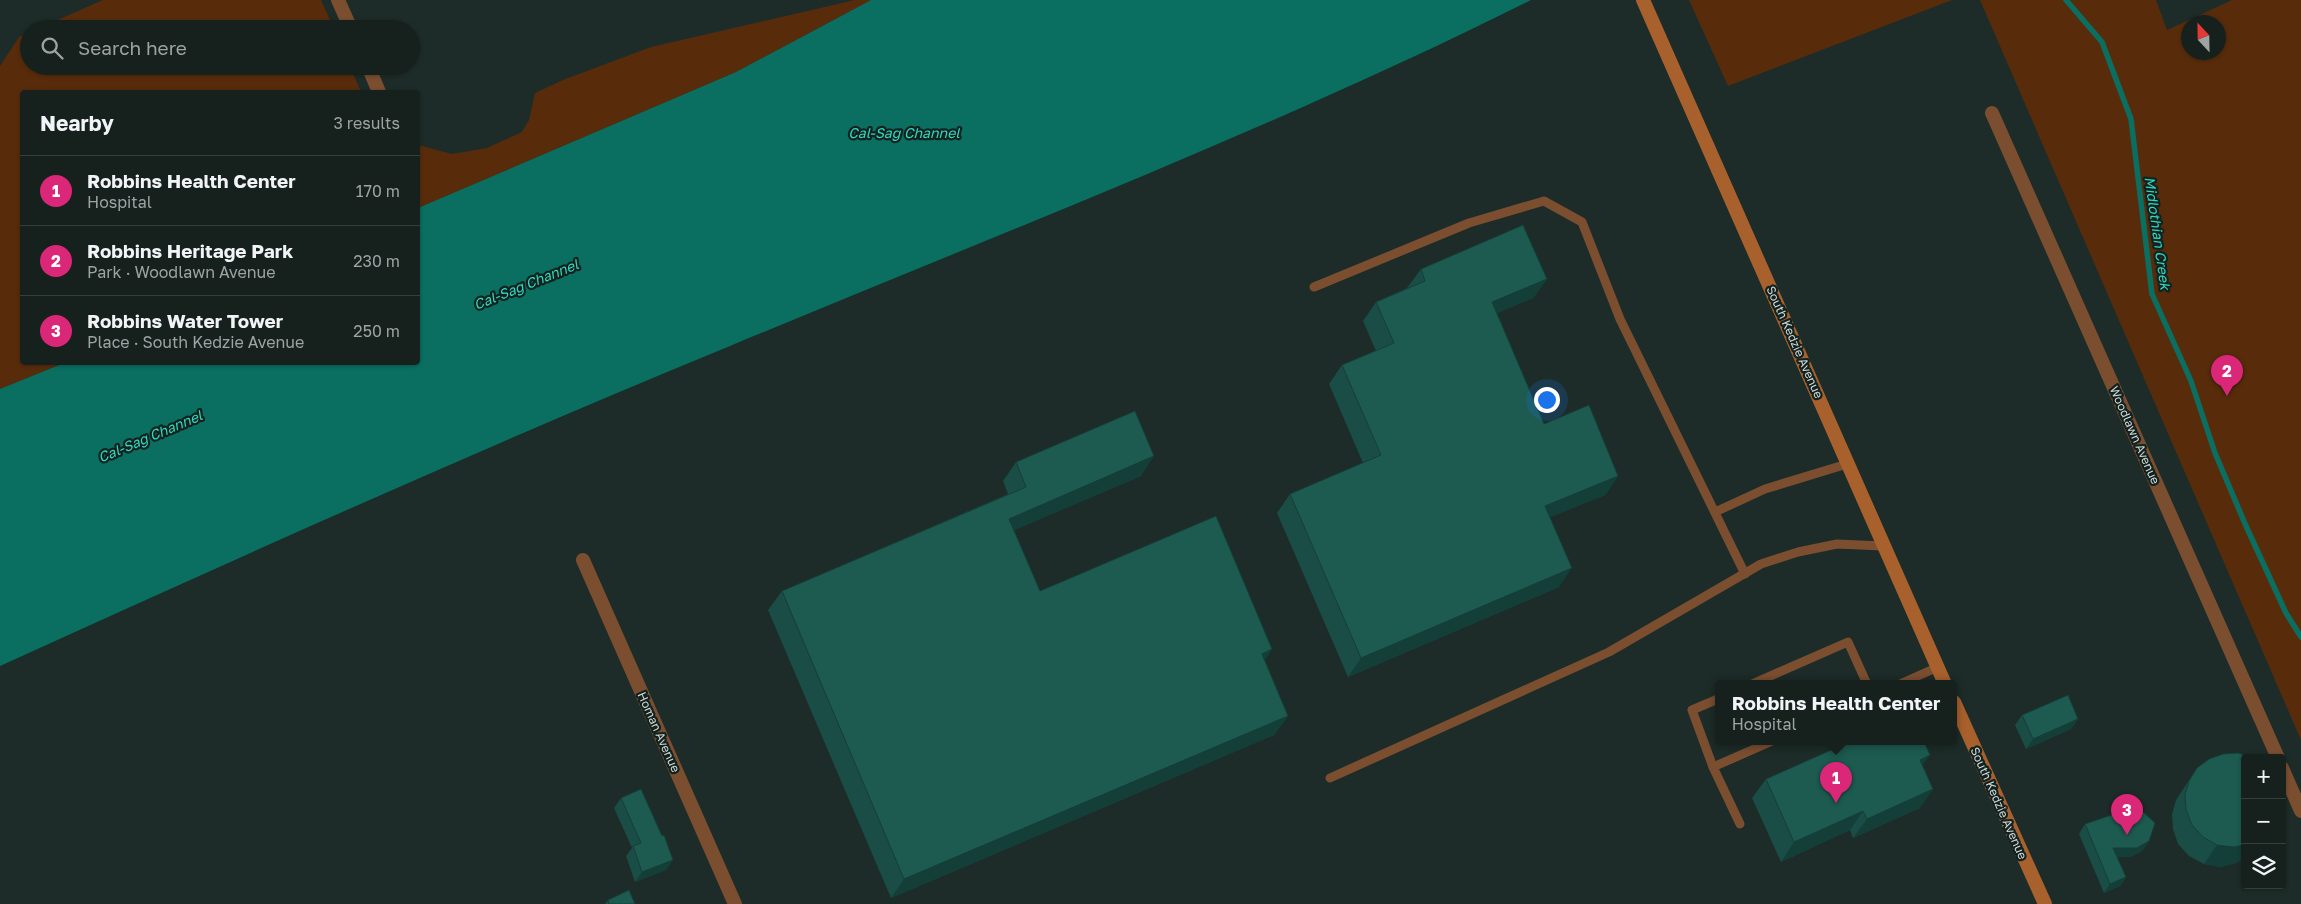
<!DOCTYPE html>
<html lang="en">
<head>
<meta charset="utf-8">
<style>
  :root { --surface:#16211e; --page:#232e2b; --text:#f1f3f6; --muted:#9ea3a4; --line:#353e3c; --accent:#db2777 }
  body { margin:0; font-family:"Golos Text",sans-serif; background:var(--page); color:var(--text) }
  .controls { position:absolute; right:15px; bottom:15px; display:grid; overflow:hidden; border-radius:5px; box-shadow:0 1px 4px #0004 }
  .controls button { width:45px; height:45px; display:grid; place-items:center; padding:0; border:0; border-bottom:1px solid var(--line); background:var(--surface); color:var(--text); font:25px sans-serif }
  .compass { position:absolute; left:2181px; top:15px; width:45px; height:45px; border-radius:50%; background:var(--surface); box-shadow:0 1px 4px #0004; rotate:338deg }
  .you { position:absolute; left:1546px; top:399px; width:18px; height:18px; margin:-12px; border:4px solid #fff; border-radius:50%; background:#1a73e8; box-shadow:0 0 0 8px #1a73e833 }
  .badge { display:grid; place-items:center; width:32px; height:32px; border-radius:50%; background:var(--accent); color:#fff; font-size:16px; font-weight:700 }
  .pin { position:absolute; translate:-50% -41px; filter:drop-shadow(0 1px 2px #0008) }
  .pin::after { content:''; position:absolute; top:26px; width:18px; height:15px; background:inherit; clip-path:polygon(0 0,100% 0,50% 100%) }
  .popup { position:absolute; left:1715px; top:680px; width:242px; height:65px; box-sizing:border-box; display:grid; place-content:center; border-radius:5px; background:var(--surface); filter:drop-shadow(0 1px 4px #0005); font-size:16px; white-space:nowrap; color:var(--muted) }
  .popup b { font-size:19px; color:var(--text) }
  .popup::after { content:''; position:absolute; left:50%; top:100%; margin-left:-10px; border:10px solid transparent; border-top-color:var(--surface) }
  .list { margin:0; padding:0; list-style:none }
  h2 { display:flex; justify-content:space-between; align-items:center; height:65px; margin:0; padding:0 20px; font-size:21px }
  h2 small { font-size:16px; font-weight:400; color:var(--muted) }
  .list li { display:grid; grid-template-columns:32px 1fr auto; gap:15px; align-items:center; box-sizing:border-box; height:70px; padding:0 20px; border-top:1px solid var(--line) }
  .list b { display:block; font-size:19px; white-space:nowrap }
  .list p { margin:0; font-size:16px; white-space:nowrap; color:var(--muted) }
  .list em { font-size:16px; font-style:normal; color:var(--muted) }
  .icon { flex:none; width:28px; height:28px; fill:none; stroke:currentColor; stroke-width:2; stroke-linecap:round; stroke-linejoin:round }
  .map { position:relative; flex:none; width:2301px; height:904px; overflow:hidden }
  .search { position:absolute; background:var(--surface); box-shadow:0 1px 4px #0004; left:20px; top:20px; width:400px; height:55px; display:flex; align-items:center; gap:12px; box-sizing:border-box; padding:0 18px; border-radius:28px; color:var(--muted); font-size:19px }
  .panel { position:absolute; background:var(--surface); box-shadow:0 1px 4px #0004; left:20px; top:90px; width:400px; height:275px; border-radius:5px }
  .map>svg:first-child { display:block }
  .green { fill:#582c0b; fill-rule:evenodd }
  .water { fill:#0a6f61 }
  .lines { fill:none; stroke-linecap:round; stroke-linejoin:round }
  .stream { stroke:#0a6f61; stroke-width:5.5 }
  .service { stroke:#7b4e30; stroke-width:9 }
  .minor { stroke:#7b4e30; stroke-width:14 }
  .secondary { stroke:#a8612d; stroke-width:14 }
  .wall { fill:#194d45 }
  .shaded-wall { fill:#143f38 }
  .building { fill:#1d5a50; stroke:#143f38 }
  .labels { text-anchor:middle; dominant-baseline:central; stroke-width:4.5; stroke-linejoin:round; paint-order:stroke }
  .street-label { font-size:12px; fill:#d1dad8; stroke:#14221f }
  .water-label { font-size:14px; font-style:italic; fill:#2fdac2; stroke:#14221f }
</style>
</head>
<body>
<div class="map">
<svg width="2301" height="904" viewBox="0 0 2301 904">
  <rect width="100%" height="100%" fill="#1d2c28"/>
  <g class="green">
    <path d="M 103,0 L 321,0 L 334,29 L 37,29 Z"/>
    <path d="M 855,0 L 871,0 L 736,72 L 418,208 L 418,145 L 452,154 L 487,148 L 522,132 L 529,120 L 535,93 L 563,80 L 651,47 Z"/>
    <path d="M 1689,0 L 1952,0 L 1728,86 Z"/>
    <path d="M 1980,0 L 2156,0 L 2167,30 L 2232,0 L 2301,0 L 2301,740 ZM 2218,22 L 2218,52 L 2188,52 L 2188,22 Z"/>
    <path d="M 29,32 L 29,66 L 350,66 L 361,92 L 22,92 L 22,362 L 64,363 L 0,389 L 0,66 L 19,37 Z"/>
  </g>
  <path class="water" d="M 871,0 L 1531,0 C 1271,130 998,234 730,346 C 484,447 242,556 0,666 L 0,389 L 64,363 L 418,362 L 418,208 L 736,72 Z"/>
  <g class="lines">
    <path class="stream" d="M 2066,0 L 2102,42 L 2131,119 L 2152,294 L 2191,381 L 2215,453 L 2246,526 L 2286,613 L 2301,637"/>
    <g class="service">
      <path d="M 1314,287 L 1469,223 L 1544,201 L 1582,222 L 1620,319 L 1745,574"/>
      <path d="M 1715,512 L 1765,489 L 1847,464"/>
      <path d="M 1752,684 L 1848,642 L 1867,684"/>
      <path d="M 1900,684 L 1938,667"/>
      <path d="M 1718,699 L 1692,710 L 1713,767 L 1740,824"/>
      <path d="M 1713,767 L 1770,742"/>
      <path d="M 1330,778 L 1609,652 L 1761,564 L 1798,552 L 1837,544 L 1883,546"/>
    </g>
    <g class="minor">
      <path d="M 338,0 L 351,29"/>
      <path d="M 368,66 L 379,92"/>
      <path d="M 1992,113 L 2278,758"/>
      <path d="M 583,560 L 735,904"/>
      <path d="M 2282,768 L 2301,811"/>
    </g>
    <g class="secondary">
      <path d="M 1643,0 L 1945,684"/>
      <path d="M 1954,702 L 2045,904"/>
    </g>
  </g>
  <g class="wall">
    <path d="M 1421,269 L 1547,279 L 1533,298 L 1497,313 L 1544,424 L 1618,476 L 1605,495 L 1550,517 L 1559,587 L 1348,677 L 1277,513 L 1290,494 L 1363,463 L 1329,384 L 1342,365 L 1376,351 L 1363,321 L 1376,302 L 1407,288 Z"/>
    <path d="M 1016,462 L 1141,476 L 1014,530 L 1040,591 L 1272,649 L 1264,661 L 1288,716 L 1274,735 L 891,898 L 768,610 L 782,591 L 1008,494 L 1003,481 Z"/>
    <path d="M 2022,715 L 2078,719 L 2071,729 L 2026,749 L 2015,725 Z"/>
    <path d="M 2245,758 L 2245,858 L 2236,863 L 2220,867 L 2204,864 L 2189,856 L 2178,844 L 2173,829 L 2172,814 L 2176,800 L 2197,768 Z"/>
    <path d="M 1922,766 L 1920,808 L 1853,838 L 1850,830 L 1781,862 L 1752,798 L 1766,779 Z"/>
    <path d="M 621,798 L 666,870 L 635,882 L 626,856 L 632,848 L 614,808 Z"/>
    <path d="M 2085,824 L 2149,841 L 2142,851 L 2130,857 L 2117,857 L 2126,877 L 2120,886 L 2104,893 L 2079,834 Z"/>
    <path d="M 608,900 L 635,904 L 605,904 Z"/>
  </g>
  <g class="shaded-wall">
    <path d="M 1547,279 L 1533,298 L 1479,321 L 1492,302 Z"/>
    <path d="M 1154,456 L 1141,476 L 996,538 L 1009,519 Z"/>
    <path d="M 1618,476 L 1605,495 L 1532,525 L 1545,506 Z"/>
    <path d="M 1572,568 L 1559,587 L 1348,677 L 1361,658 Z"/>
    <path d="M 1272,649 L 1259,668 L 1262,654 Z"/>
    <path d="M 1288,716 L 1274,735 L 891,898 L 904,879 Z"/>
    <path d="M 2078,719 L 2071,729 L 2026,749 L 2033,739 Z"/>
    <path d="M 1930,755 L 1916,774 L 1920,760 Z"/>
    <path d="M 1933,789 L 1920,808 L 1853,838 L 1867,819 Z"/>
    <path d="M 1863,811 L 1850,830 L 1781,862 L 1794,842 Z"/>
    <path d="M 2149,841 L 2142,851 L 2130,857 L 2107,857 L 2113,848 Z"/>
    <path d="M 2217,845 L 2245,845 L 2245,858 L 2236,863 L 2220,867 L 2204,864 Z"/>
    <path d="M 673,860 L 666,870 L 635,882 L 642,872 Z"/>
    <path d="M 2126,877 L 2120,886 L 2104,893 L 2110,884 Z"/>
  </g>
  <g class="building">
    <path d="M 1523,225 L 1547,279 L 1492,302 L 1544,424 L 1589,405 L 1618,476 L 1545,506 L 1572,568 L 1361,658 L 1290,494 L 1381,455 L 1342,365 L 1394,343 L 1376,302 L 1425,281 L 1421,269 Z"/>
    <path d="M 1135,411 L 1154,456 L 1009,519 L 1040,591 L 1216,516 L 1272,649 L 1262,654 L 1288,716 L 904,879 L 782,591 L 1026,487 L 1016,462 Z"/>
    <path d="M 2068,695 L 2078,719 L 2033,739 L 2022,715 Z"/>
    <path d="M 1849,742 L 1922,742 L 1925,744 L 1930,755 L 1920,760 L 1933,789 L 1867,819 L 1863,811 L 1794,842 L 1766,779 Z"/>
    <path d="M 2238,753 L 2253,758 L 2245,758 L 2245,845 L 2233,847 L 2217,845 L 2203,837 L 2192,825 L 2186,810 L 2185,795 L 2189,781 L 2197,768 L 2209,759 L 2223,754 Z"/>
    <path d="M 641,789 L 662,836 L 664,835 L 673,860 L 642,872 L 633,846 L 641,843 L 621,798 Z"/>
    <path d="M 2129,809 L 2141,810 L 2155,823 L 2149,841 L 2137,848 L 2113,848 L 2126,877 L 2110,884 L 2085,824 Z"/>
    <path d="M 629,890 L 635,904 L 609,904 L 608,900 Z"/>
  </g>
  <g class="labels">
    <g class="street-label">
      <text transform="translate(1795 342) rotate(66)">South Kedzie Avenue</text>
      <text transform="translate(2135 435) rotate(66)">Woodlawn Avenue</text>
      <text transform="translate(659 732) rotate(66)">Homan Avenue</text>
      <text transform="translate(1999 803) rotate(66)">South Kedzie Avenue</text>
    </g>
    <g class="water-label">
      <text x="904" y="132">Cal-Sag Channel</text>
      <text transform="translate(2158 233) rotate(82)">Midlothian Creek</text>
      <text transform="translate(526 284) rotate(-22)">Cal-Sag Channel</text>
      <text transform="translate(150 436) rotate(-23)">Cal-Sag Channel</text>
    </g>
  </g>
</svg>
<div class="controls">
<button>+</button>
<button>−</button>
<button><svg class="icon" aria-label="layers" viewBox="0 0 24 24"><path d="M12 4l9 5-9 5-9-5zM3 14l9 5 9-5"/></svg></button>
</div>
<svg class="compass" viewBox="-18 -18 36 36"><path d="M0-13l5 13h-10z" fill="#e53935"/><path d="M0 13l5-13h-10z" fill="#9ea3a4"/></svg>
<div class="you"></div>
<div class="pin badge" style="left:1836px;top:803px">1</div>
<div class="popup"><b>Robbins Health Center</b>Hospital</div>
<div class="pin badge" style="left:2227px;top:396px">2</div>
<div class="pin badge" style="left:2127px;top:835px">3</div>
<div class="search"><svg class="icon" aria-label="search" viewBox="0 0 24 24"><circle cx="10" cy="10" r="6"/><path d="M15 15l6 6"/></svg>Search here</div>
<section class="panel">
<h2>Nearby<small>3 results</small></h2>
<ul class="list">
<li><span class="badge">1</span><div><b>Robbins Health Center</b><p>Hospital</p></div><em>170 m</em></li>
<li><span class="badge">2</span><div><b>Robbins Heritage Park</b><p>Park · Woodlawn Avenue</p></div><em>230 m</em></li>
<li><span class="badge">3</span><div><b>Robbins Water Tower</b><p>Place · South Kedzie Avenue</p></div><em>250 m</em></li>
</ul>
</section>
</div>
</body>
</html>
